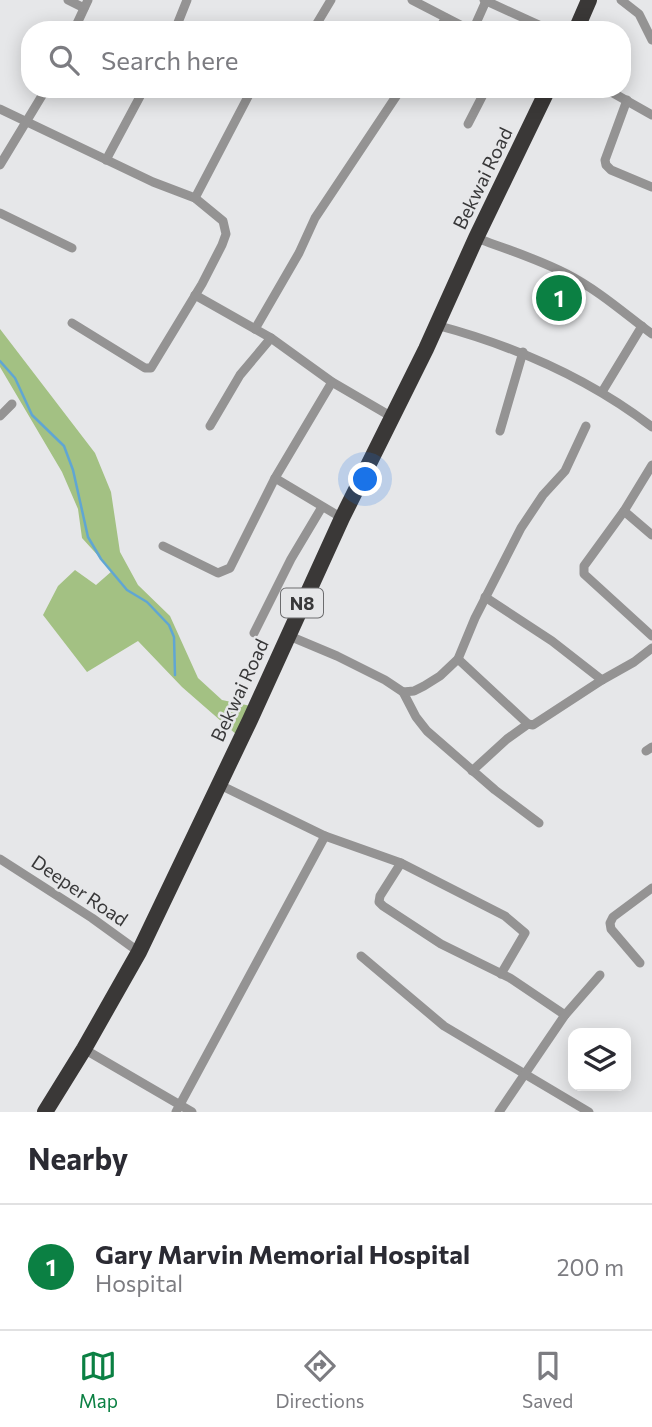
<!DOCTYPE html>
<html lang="en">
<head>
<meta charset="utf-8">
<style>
  :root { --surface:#fff; --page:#f7f7f7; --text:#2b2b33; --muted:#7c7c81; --line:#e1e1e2; --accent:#0b8043 }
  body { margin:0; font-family:Commissioner,sans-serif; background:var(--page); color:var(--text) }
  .controls { position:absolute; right:21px; bottom:21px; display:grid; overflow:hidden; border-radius:14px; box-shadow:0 4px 18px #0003 }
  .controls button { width:63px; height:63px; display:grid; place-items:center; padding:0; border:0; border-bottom:2px solid var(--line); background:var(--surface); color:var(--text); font:35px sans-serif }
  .you { position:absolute; left:366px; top:480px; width:24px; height:24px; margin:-18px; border:5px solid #fff; border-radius:50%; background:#1a73e8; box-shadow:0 0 0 10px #1a73e833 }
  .badge { display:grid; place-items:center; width:46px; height:46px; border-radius:50%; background:var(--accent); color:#fff; font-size:23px; font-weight:700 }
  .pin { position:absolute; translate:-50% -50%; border:4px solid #fff; box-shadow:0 2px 7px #0006 }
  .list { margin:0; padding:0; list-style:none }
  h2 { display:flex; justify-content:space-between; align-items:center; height:91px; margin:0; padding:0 28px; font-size:30px }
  h2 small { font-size:23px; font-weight:400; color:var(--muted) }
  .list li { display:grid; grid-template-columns:46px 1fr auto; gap:21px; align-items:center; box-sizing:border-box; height:126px; padding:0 28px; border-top:2px solid var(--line) }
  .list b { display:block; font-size:26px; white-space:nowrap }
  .list p { margin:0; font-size:23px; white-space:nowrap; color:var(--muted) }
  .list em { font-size:23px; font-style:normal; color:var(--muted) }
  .icon { flex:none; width:38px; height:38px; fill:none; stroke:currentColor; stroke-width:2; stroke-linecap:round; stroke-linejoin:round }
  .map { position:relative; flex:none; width:652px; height:1112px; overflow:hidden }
  .search { position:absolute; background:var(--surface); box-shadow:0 4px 18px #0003; left:21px; right:21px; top:21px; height:77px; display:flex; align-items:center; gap:18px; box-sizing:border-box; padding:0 24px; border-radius:28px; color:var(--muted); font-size:26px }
  .sheet { height:217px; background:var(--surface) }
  nav { display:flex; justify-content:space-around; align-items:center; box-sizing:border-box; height:98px; border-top:2px solid var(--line); background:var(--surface); font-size:19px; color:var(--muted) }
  nav a { display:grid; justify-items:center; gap:4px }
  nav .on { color:var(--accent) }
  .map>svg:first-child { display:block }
  .green { fill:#a3c183 }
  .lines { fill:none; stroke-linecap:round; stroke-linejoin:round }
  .stream { stroke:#60a6d3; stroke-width:2.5 }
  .street { stroke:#949393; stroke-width:9 }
  .highway { stroke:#3a3837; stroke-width:16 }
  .labels { text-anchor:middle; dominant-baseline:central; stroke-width:5; stroke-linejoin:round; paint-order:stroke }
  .shield { fill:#e6e7e9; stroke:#6c6c6e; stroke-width:2 }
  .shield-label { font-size:18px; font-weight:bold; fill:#383839 }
  .street-label { font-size:19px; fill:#383839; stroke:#e6e7e9 }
</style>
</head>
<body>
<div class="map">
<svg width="652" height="1112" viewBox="0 0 652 1112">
  <rect width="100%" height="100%" fill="#e6e7e9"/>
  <path class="green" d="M 0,329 L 95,453 L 111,492 L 120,552 L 138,585 L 170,616 L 198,678 L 222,700 L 251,706 L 237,735 L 182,687 L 138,641 L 87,672 L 43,615 L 58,586 L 75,570 L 96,585 L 112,571 L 82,538 L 78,509 L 62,472 L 0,367 Z"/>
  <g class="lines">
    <path class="stream" d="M 0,361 L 15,378 L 32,415 L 64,446 L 73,470 L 88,537 L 101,559 L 127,590 L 147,602 L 169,625 L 174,637 L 175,675"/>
    <g class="street">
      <path d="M 68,0 L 84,8"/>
      <path d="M 412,0 L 470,30"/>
      <path d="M 484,0 L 550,30"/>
      <path d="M 621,0 L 639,14 L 652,40"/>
      <path d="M 74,30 L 88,0"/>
      <path d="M 175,30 L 187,0"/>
      <path d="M 313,30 L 331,0"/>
      <path d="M 438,30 L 446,18"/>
      <path d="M 473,30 L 486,1"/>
      <path d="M 522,89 L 523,89"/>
      <path d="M 606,89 L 652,115"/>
      <path d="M 627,100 L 605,160 L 606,165 L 611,170 L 652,187"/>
      <path d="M 0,109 L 153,182 L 195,198 L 223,221 L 226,234 L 222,245 L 202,284 L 151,368 L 145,368 L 72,323"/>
      <path d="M 468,124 L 486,89"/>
      <path d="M 106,160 L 144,89"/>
      <path d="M 0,165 L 46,89"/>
      <path d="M 195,198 L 252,89"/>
      <path d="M 0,213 L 72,248"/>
      <path d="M 476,238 C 507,249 538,259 567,274 C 598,290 624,313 652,334"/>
      <path d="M 195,295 L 271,338 L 332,382 L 392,417"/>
      <path d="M 436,325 C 515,346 587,377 652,427"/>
      <path d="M 255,329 L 299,253 L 315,218 L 401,89"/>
      <path d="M 602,392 L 642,326"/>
      <path d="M 0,416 L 12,404"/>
      <path d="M 210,426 L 240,375 L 271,338"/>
      <path d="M 500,431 L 523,352"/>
      <path d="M 652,465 L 624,511 L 584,566 L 584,574 L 652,636"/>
      <path d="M 275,478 L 342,518"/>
      <path d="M 624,511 L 652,535"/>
      <path d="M 163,546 L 218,573 L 230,568 L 275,478 L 332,382"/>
      <path d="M 485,597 L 552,641 L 602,680"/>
      <path d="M 254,633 L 291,559 L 322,507"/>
      <path d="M 287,635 L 337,656 L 385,680 L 403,692 L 416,717 L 427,731 L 495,790 L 539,823"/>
      <path d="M 458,659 L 528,724 L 533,725 L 602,680 L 634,662 L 652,648"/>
      <path d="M 403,692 L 414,691 L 424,686 L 440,676 L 458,659 L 475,618 L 521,528 L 543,495 L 565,471 L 586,426"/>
      <path d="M 646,751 L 652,747"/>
      <path d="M 472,771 L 507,739 L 528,724"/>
      <path d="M 218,784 L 325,836 L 401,863 L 505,916 L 525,933 L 501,974"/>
      <path d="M 0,859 L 92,918 L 139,952"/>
      <path d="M 401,863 L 380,896 L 379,902 L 383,906 L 441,944 L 510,978 L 565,1015"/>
      <path d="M 361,956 L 444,1026 L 589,1112"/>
      <path d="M 640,963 L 611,929 L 610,923 L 613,917 L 652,888"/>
      <path d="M 84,1049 L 192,1112"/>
      <path d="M 176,1112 L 325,836"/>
      <path d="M 499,1112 L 565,1015 L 600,975"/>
    </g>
    <g class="highway">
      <path d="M 576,30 L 589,0"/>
      <path d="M 45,1112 L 84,1049 L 139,952 L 250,720 L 342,518 L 426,349 L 476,238 L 548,89"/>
    </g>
  </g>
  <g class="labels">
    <rect class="shield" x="281" y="588.5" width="42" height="29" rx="5"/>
    <g class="shield-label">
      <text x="302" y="603">N8</text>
    </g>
    <g class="street-label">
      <text transform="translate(482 178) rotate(-64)">Bekwai Road</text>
      <text transform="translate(239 690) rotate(-65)">Bekwai Road</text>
      <text transform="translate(80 890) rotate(34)">Deeper Road</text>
    </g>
  </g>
</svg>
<div class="controls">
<button><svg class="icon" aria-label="layers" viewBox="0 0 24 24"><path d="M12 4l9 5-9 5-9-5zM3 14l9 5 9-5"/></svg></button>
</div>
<div class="you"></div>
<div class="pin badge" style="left:559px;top:298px">1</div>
<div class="search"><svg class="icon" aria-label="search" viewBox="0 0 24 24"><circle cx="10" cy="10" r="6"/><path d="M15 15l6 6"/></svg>Search here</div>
</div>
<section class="sheet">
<h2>Nearby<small></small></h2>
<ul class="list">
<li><span class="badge">1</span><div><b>Gary Marvin Memorial Hospital</b><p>Hospital</p></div><em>200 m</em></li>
</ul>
</section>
<nav>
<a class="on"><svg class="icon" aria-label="map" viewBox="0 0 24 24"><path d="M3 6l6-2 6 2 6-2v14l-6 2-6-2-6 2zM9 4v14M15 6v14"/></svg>Map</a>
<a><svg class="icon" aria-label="directions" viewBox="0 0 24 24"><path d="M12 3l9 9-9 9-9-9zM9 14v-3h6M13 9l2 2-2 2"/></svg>Directions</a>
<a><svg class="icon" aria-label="saved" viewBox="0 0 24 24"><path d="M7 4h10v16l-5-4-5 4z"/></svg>Saved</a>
</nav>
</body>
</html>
